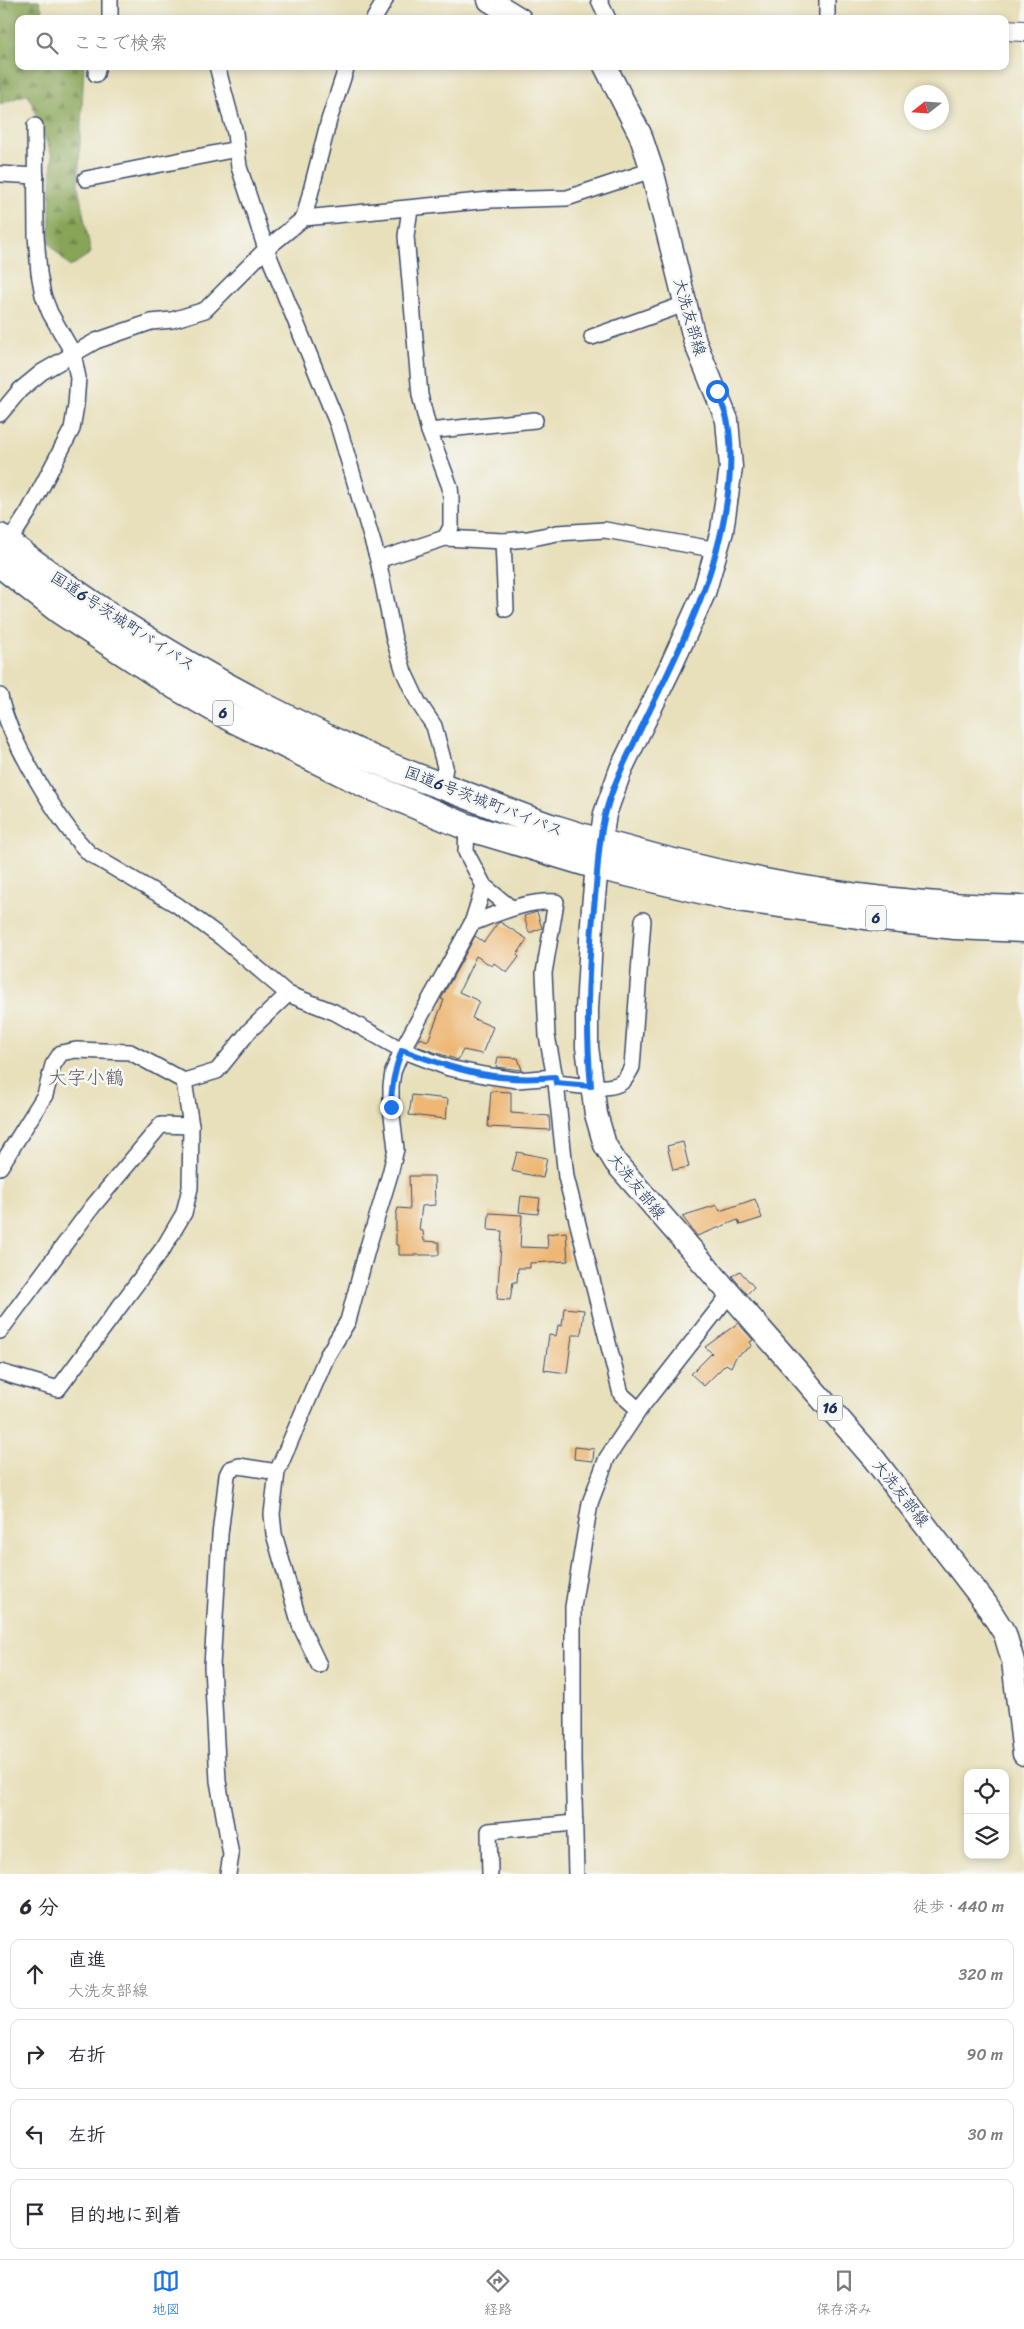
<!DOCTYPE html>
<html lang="ja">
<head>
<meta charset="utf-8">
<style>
  :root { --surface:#fff; --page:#f7f7f7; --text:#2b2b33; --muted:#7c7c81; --line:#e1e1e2; --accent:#1a73e8 }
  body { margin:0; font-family:Sriracha,"Klee One",sans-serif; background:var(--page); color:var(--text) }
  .controls { position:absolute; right:15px; bottom:15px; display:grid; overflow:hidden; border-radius:10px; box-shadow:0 2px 8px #0003 }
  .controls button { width:45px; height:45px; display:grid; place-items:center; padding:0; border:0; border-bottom:1px solid var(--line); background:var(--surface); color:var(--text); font:25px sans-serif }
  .compass { position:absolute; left:904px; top:85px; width:45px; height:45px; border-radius:50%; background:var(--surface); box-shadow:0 2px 8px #0003; rotate:253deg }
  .stop { position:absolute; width:15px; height:15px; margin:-11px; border:4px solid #1a73e8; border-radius:50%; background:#fff }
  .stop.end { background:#1a73e8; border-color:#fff; box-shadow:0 1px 5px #0008 }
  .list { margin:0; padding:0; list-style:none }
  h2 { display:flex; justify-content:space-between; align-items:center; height:65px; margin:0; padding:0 20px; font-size:21px }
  h2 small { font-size:16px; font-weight:400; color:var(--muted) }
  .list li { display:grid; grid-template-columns:32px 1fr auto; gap:15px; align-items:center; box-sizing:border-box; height:70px; margin:0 10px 10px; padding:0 10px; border:1px solid var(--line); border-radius:10px }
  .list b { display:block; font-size:19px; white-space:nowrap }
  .list p { margin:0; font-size:16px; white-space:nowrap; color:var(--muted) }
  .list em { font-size:16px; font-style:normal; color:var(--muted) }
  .icon { flex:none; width:28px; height:28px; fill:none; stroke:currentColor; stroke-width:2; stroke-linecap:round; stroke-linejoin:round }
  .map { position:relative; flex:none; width:1024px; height:1874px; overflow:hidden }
  .search { position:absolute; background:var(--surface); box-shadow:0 2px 8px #0003; left:15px; right:15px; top:15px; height:55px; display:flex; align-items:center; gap:12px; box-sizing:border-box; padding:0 18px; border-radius:10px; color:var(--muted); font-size:19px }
  .sheet { height:385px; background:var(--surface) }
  nav { display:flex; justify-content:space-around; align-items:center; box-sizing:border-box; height:70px; border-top:1px solid var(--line); background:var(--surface); font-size:14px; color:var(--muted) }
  nav a { display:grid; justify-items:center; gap:2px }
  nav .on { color:var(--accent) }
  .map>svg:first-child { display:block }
  .forest { fill:url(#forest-firs); stroke:#526a5a }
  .building { fill:#eeb774 }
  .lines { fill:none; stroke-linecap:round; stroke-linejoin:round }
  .street-casing { stroke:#3a4a6c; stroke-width:18 }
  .secondary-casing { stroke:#3a4a6c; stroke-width:22 }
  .primary-casing { stroke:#3a4a6c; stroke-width:25 }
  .highway-casing { stroke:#3a4a6c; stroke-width:29 }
  .street { stroke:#fff; stroke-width:15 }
  .secondary { stroke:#fff; stroke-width:20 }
  .primary { stroke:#fff; stroke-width:22 }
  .highway { stroke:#fff; stroke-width:26 }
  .route { stroke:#1a73e8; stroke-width:6 }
  .labels { text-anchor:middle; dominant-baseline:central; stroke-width:5; stroke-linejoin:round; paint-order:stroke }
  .shield { fill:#f6f6f2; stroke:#5d6b8a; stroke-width:1 }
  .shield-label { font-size:15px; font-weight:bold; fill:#1b2f5e }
  .street-label { font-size:16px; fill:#1b2f5e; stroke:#f6f6f2 }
  .quarter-label { font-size:19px; fill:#655f66; stroke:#f6f6f2 }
</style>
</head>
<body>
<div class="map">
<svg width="1024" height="1874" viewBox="0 0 1024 1874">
  <defs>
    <pattern id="forest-firs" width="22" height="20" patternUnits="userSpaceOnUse" patternTransform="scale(1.25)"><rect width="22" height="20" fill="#88a456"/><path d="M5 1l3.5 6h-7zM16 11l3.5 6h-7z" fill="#6e864a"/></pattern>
  </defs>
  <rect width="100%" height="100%" fill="#f6f6f2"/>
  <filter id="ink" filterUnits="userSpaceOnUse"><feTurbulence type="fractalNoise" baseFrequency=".02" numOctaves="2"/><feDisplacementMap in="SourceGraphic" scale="10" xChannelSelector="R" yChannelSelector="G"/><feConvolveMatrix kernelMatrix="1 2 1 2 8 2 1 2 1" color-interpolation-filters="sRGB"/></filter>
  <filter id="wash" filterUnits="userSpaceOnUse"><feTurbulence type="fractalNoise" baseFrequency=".0096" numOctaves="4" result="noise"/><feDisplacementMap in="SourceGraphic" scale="20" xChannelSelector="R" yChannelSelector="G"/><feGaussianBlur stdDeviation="1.12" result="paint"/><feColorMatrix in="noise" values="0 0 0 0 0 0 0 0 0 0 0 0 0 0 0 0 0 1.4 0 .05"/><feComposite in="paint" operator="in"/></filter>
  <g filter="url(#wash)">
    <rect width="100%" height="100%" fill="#e8e0bb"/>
    <path class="forest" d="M 0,0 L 39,0 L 45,19 L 19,19 L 19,66 L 84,66 L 78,186 L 91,253 L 70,267 L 49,243 L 52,156 L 28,94 L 0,104 Z"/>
    <g id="blocks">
      <g class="building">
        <path d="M 537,912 L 542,928 L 529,933 L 524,916 Z"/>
        <path d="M 500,922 L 527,939 L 517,955 L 519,957 L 507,973 L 494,963 L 492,966 L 476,956 L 459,992 L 479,1001 L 472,1018 L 493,1027 L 482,1054 L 463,1050 L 458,1060 L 416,1046 L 420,1038 L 428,1041 L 444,1000 L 441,999 L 475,936 L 484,942 L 497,924 Z"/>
        <path d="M 498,1057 L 518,1058 L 522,1070 L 496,1067 Z"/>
        <path d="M 491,1091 L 511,1092 L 511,1113 L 549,1116 L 550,1130 L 488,1127 Z"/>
        <path d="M 412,1095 L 448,1099 L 446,1119 L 409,1115 Z"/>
        <path d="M 683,1142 L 689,1167 L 673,1170 L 667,1146 Z"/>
        <path d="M 517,1152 L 547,1158 L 543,1178 L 512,1171 Z"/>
        <path d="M 409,1176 L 434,1176 L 435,1205 L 422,1206 L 419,1230 L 423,1231 L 424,1241 L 439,1242 L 439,1255 L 399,1255 L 399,1245 L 396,1245 L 396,1215 L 398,1208 L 410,1209 Z"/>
        <path d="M 521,1196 L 540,1198 L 538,1214 L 519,1212 Z"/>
        <path d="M 755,1199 L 762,1218 L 740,1225 L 738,1220 L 697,1236 L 682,1216 L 717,1205 L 720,1211 Z"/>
        <path d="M 489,1213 L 522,1215 L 520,1247 L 548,1248 L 547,1234 L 566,1232 L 568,1261 L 530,1263 L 530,1268 L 518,1268 L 517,1282 L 513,1282 L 510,1300 L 497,1299 L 502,1231 L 488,1230 Z"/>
        <path d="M 740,1271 L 754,1287 L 747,1294 L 732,1276 Z"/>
        <path d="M 564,1308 L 584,1310 L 581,1335 L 572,1335 L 567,1373 L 544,1370 L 549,1335 L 556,1336 L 558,1325 L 562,1326 Z"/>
        <path d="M 738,1323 L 753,1340 L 750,1342 L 752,1346 L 736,1357 L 731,1367 L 726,1364 L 704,1386 L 691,1374 L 712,1353 L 705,1347 Z"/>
        <path d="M 575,1447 L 594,1449 L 593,1461 L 574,1459 Z"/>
      </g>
    </g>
  </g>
  <g filter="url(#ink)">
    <use href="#blocks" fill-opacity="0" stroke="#3a4a6c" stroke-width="1"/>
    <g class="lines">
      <g class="street-casing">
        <g id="street">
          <path d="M 599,0 L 608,19"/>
          <path d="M 827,0 L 827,19"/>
          <path d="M 110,19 L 110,0"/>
          <path d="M 374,19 L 385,0"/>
          <path d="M 217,66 L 235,133 L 239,167 L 266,249 L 338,425 L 378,560 L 394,639 L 404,672 L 418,702 L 434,726 L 445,767 L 442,786"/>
          <path d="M 96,74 L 98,66"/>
          <path d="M 0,174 L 36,176"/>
          <path d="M 86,179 L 237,149"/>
          <path d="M 410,209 L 406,236 L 420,395 L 429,431 L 450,487 L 451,498 L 451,527 L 445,538"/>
          <path d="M 304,218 L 329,120 L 347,66"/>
          <path d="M 592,337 L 685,304"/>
          <path d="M 0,414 L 20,390 L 42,372 L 96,341 L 151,322 L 172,320 L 205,310 L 266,249 L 304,218 L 490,200 L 567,198 L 652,170"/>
          <path d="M 429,431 L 535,420"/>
          <path d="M 503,541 L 506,609"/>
          <path d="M 5,548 L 29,511 L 72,429 L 76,405 L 78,378 L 73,353 L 50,313 L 43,295 L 39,273 L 36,235 L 35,126"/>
          <path d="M 378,560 L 445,538 L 503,541 L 528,539 L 557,533 L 605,530 L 718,550"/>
          <path d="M 0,696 C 7,736 60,825 90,854 L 177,905 L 222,938 L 288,994 L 334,1012 L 402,1050 L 449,1068 L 484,1075 L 517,1080 L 555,1077"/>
          <path d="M 467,827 L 466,852 L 484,886 L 511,908"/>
          <path d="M 472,923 L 484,886"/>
          <path d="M 556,1083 C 572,1084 611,1093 623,1081 C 627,1078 629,1072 632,1067 L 643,920"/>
          <path d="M 0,1167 L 45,1095 L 53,1065 L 61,1053 L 76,1050 L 130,1052 L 184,1081 L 217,1071 L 250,1030 L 288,994"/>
          <path d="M 0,1331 L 93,1206 L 161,1125 L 191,1126"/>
          <path d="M 0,1372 L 58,1389 L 164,1247 L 184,1213 L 190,1188 L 191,1126 L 184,1081"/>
          <path d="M 319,1665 L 300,1625 L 274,1534 L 272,1514 L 277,1472 L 327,1356 L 348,1321 L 367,1250 L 390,1174 L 396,1149 L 391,1107 L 391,1086 L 393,1072 L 402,1050 L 472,923 C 499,913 527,900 556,902 L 544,973 L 547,1036 L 556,1083 L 566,1177 L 621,1394 L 639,1410"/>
          <path d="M 228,1874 L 231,1855 L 218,1781 L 212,1666 L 220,1535 L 227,1475 L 230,1469 L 239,1466 L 277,1472"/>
          <path d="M 490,1874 L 489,1831 L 575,1823"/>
          <path d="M 576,1874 L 573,1760 L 573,1607 L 590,1503 L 607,1458 L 639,1410 L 729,1295"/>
        </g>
      </g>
      <g class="secondary-casing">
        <path id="secondary" d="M 1005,30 L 1024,31"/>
      </g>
      <g class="primary-casing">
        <g id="primary">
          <path d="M 489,0 L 520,19"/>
          <path d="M 605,66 L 640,134 L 652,170 L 695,342 L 727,420 L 731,467 L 722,531 L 704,593 L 671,666 L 621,769 L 605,814 L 597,866 L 593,907 L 587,1009 L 587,1047 L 596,1114 L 605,1145 L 616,1163 L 874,1459 L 986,1604 L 1005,1634 L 1013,1661 L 1024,1754"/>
        </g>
      </g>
      <g class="highway-casing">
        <g id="highway">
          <path d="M 0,537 C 111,624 234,696 362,754 C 397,771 435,783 471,797 C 498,807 526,819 554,828 C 705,877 865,906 1024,909"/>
          <path d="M 0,564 L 59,610 L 177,687 L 229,717 L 367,785 L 467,827 L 597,866 L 730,897 L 865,916 L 955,926 L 1024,929"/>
        </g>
      </g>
      <use href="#street" class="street"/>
      <use href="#secondary" class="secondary"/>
      <use href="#primary" class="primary"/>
      <use href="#highway" class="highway"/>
    </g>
  </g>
  <g class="lines" filter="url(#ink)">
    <path class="route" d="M 391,1107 C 391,1086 394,1070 402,1050 C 455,1070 497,1083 555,1077 L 556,1083 L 591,1086 C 585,1023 588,961 595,897 C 598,869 598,839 606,811 C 615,778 632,748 646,718 C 683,643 721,568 729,484 C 731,463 732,440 727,419 C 725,410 720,400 717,391"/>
  </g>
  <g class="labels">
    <g class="shield">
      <rect x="213" y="700.5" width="20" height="25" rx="4"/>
      <rect x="866" y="905.5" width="20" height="25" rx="4"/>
      <rect x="817.5" y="1395.5" width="25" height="25" rx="4"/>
    </g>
    <g class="shield-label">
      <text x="223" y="713">6</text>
      <text x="876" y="918">6</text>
      <text x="830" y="1408">16</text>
    </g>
    <g class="street-label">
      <text transform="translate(690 317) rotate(74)">大洗友部線</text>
      <text transform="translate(123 621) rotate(33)">国道6号茨城町バイパス</text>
      <text transform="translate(484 801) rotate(21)">国道6号茨城町バイパス</text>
      <text transform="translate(637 1186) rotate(51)">大洗友部線</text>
      <text transform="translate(901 1493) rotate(52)">大洗友部線</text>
    </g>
    <g class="quarter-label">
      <text x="86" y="1077">大字小鶴</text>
    </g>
  </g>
</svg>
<div class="controls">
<button><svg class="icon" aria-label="locate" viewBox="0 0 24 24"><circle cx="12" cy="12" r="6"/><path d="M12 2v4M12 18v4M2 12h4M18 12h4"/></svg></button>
<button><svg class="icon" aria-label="layers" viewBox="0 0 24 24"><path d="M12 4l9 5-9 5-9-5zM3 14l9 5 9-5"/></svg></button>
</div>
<svg class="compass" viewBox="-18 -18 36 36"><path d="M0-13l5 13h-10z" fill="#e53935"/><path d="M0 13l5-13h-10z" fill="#7c7c81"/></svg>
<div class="stop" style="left:717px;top:391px"></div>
<div class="stop end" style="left:391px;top:1107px"></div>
<div class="search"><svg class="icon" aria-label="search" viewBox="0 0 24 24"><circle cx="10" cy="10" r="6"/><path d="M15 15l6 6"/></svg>ここで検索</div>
</div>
<section class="sheet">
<h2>6 分<small>徒歩 · 440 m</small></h2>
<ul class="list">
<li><svg class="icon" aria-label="ahead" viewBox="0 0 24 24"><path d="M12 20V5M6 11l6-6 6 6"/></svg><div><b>直進</b><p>大洗友部線</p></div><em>320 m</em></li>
<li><svg class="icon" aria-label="right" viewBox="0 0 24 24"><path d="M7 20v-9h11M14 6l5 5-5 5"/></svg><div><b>右折</b></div><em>90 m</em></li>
<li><svg class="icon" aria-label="left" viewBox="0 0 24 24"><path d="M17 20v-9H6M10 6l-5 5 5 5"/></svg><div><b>左折</b></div><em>30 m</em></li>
<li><svg class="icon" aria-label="arrive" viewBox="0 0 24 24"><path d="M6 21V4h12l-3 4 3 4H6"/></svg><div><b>目的地に到着</b></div></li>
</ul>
</section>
<nav>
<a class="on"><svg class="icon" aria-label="map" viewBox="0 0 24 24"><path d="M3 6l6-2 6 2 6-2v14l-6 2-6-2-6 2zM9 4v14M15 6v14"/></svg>地図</a>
<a><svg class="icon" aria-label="directions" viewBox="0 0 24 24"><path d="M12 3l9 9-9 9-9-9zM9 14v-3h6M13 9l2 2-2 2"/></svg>経路</a>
<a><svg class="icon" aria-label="saved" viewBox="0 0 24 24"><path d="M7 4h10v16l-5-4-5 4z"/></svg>保存済み</a>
</nav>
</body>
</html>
